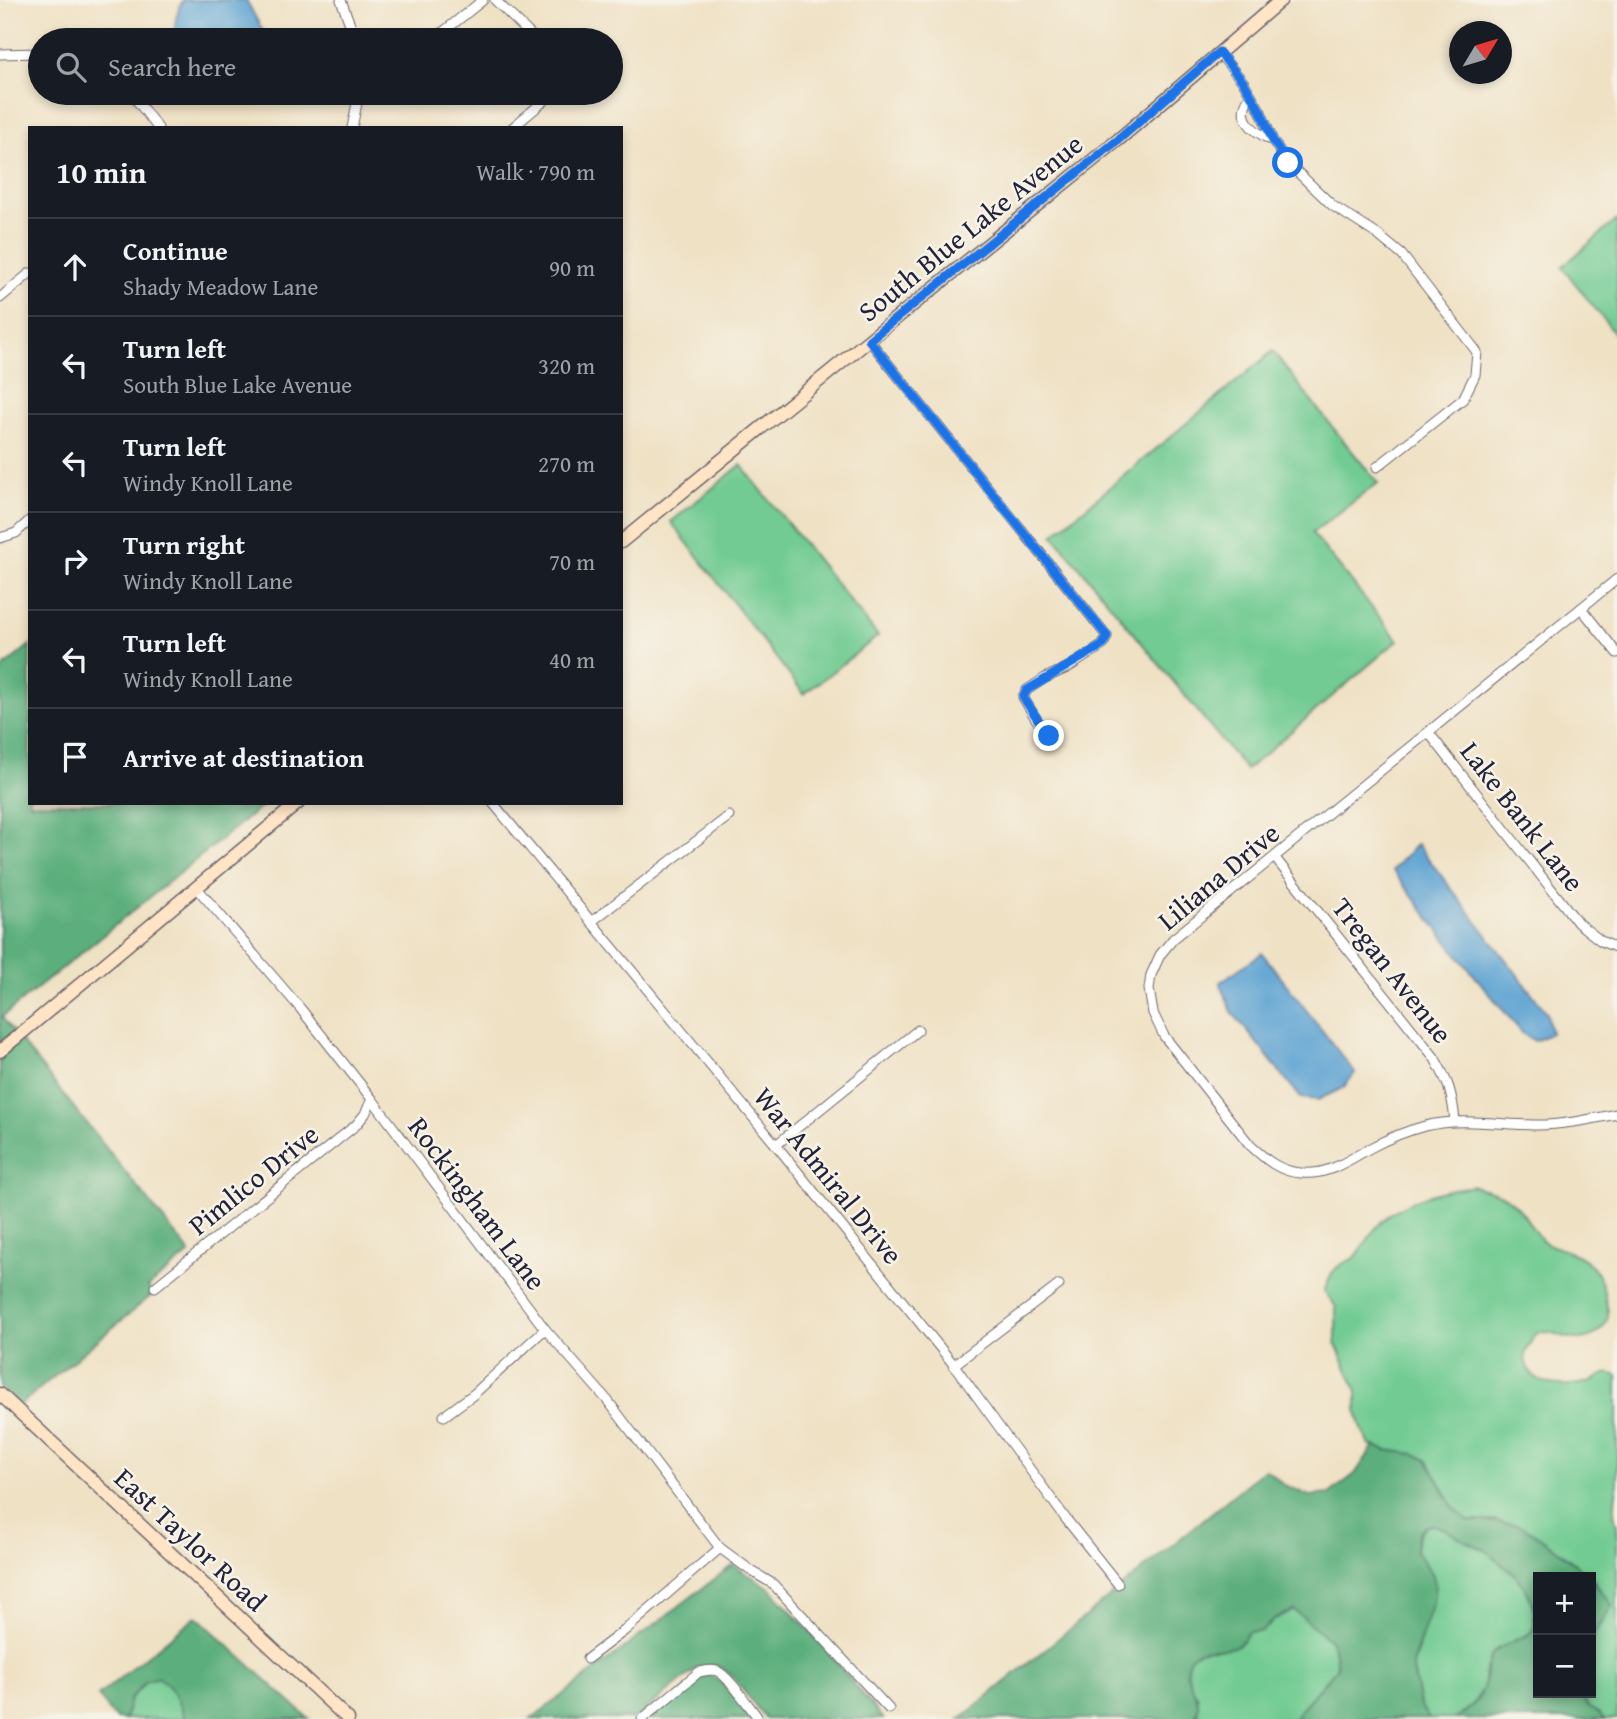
<!DOCTYPE html>
<html lang="en">
<head>
<meta charset="utf-8">
<style>
  :root { --surface:#171b24; --page:#20242c; --text:#f1f3f6; --muted:#9ea1a6; --line:#363941 }
  body { margin:0; font-family:"Gentium Book Plus",serif; background:var(--page); color:var(--text) }
  .controls { position:absolute; right:21px; bottom:21px; display:grid; overflow:hidden; border-radius:0px; box-shadow:0 4px 10px #0003 }
  .controls button { width:63px; height:63px; display:grid; place-items:center; padding:0; border:0; border-bottom:2px solid var(--line); background:var(--surface); color:var(--text); font:35px sans-serif }
  .compass { position:absolute; left:1449px; top:21px; width:63px; height:63px; border-radius:50%; background:var(--surface); box-shadow:0 4px 10px #0003; rotate:52deg }
  .stop { position:absolute; width:21px; height:21px; margin:-16px; border:5px solid #1a73e8; border-radius:50%; background:#fff }
  .stop.end { background:#1a73e8; border-color:#fff; box-shadow:0 2px 7px #0008 }
  .list { margin:0; padding:0; list-style:none }
  h2 { display:flex; justify-content:space-between; align-items:center; height:91px; margin:0; padding:0 28px; font-size:30px }
  h2 small { font-size:23px; font-weight:400; color:var(--muted) }
  .list li { display:grid; grid-template-columns:46px 1fr auto; gap:21px; align-items:center; box-sizing:border-box; height:98px; padding:0 28px; border-top:2px solid var(--line) }
  .list b { display:block; font-size:26px; white-space:nowrap }
  .list p { margin:0; font-size:23px; white-space:nowrap; color:var(--muted) }
  .list em { font-size:23px; font-style:normal; color:var(--muted) }
  .icon { flex:none; width:38px; height:38px; fill:none; stroke:currentColor; stroke-width:2; stroke-linecap:round; stroke-linejoin:round }
  .map { position:relative; flex:none; width:1617px; height:1719px; overflow:hidden }
  .search { position:absolute; background:var(--surface); box-shadow:0 4px 10px #0003; left:28px; top:28px; width:595px; height:77px; display:flex; align-items:center; gap:18px; box-sizing:border-box; padding:0 24px; border-radius:38px; color:var(--muted); font-size:26px }
  .panel { position:absolute; background:var(--surface); box-shadow:0 4px 10px #0003; left:28px; top:126px; width:595px; height:679px; border-radius:0px }
  .map>svg:first-child { display:block }
  .green { fill:#71cb92; stroke:#4a7666; stroke-width:2 }
  .forest { fill:#5caf7c; stroke:#3f685c; stroke-width:2 }
  .water { fill:#5ca2d2; stroke:#3f6286; stroke-width:2 }
  .lines { fill:none; stroke-linecap:round; stroke-linejoin:round }
  .minor-casing { stroke:#6a656b; stroke-width:11 }
  .secondary-casing { stroke:#6a656b; stroke-width:15 }
  .minor { stroke:#fff; stroke-width:9 }
  .secondary { stroke:#ffe4c6; stroke-width:12 }
  .route { stroke:#1a73e8; stroke-width:9 }
  .labels { text-anchor:middle; dominant-baseline:central; stroke-width:5; stroke-linejoin:round; paint-order:stroke }
  .street-label { font-size:28px; fill:#22223b; stroke:#f7f3e8 }
</style>
</head>
<body>
<div class="map">
<svg width="1617" height="1719" viewBox="0 0 1617 1719">
  <rect width="100%" height="100%" fill="#f7f3e8"/>
  <filter id="ink" filterUnits="userSpaceOnUse"><feTurbulence type="fractalNoise" baseFrequency=".0143" numOctaves="2"/><feDisplacementMap in="SourceGraphic" scale="14" xChannelSelector="R" yChannelSelector="G"/><feConvolveMatrix kernelMatrix="1 2 1 2 8 2 1 2 1" color-interpolation-filters="sRGB"/></filter>
  <filter id="wash" filterUnits="userSpaceOnUse"><feTurbulence type="fractalNoise" baseFrequency=".00686" numOctaves="4" result="noise"/><feDisplacementMap in="SourceGraphic" scale="28" xChannelSelector="R" yChannelSelector="G"/><feGaussianBlur stdDeviation="1.57" result="paint"/><feColorMatrix in="noise" values="0 0 0 0 0 0 0 0 0 0 0 0 0 0 0 0 0 1.4 0 .05"/><feComposite in="paint" operator="in"/></filter>
  <g filter="url(#wash)">
    <rect width="100%" height="100%" fill="#efe1c4"/>
    <g class="green">
      <path d="M 1617,220 L 1617,336 L 1562,267 Z"/>
      <path d="M 1273,351 L 1312,402 L 1378,483 L 1312,533 L 1398,640 L 1246,770 L 1053,535 Z"/>
      <path d="M 741,465 L 878,636 L 804,694 L 671,522 Z"/>
      <path d="M 1474,1186 C 1481,1189 1488,1189 1494,1192 C 1503,1194 1514,1203 1520,1210 C 1528,1219 1533,1232 1542,1240 C 1551,1247 1562,1249 1572,1253 C 1591,1260 1602,1276 1605,1296 C 1606,1303 1609,1311 1608,1317 C 1607,1323 1604,1327 1599,1331 C 1576,1351 1557,1327 1538,1333 C 1533,1335 1531,1341 1529,1346 C 1527,1349 1525,1351 1525,1355 C 1526,1388 1564,1388 1588,1382 C 1601,1379 1603,1369 1617,1376 L 1617,1481 L 1614,1514 L 1617,1526 L 1617,1719 L 1604,1719 L 1601,1715 L 1588,1707 L 1581,1693 L 1591,1693 L 1591,1639 L 1602,1623 L 1597,1585 L 1591,1577 L 1560,1552 L 1497,1521 L 1468,1521 L 1453,1507 L 1437,1477 L 1386,1450 L 1370,1445 L 1362,1429 L 1357,1412 L 1357,1391 L 1336,1344 L 1336,1307 L 1324,1291 C 1329,1281 1331,1270 1342,1264 C 1348,1261 1351,1261 1356,1256 C 1363,1248 1368,1238 1375,1229 C 1397,1200 1440,1190 1474,1186 Z"/>
      <path d="M 1434,1524 L 1454,1532 L 1458,1537 L 1489,1552 L 1516,1576 L 1529,1593 L 1534,1612 L 1534,1628 L 1529,1634 L 1513,1641 L 1485,1669 L 1483,1689 L 1472,1705 L 1462,1715 L 1454,1719 L 1429,1719 L 1420,1705 L 1412,1664 L 1418,1650 L 1433,1575 L 1416,1551 C 1418,1537 1418,1528 1434,1524 Z"/>
      <path d="M 1294,1610 L 1330,1640 L 1335,1652 L 1337,1668 L 1301,1709 L 1294,1719 L 1193,1719 L 1198,1714 L 1198,1696 L 1189,1683 L 1188,1674 L 1187,1664 L 1191,1656 L 1197,1651 L 1243,1641 L 1248,1632 L 1269,1626 L 1274,1619 L 1284,1616 Z"/>
      <path d="M 158,1677 C 173,1686 179,1702 185,1719 L 125,1719 L 130,1699 L 146,1681 Z"/>
    </g>
    <g class="forest">
      <path d="M 30,645 L 30,803 L 266,803 L 2,1017 L 14,1033 L 0,1044 L 0,670 Z"/>
      <path d="M 20,1040 L 190,1253 L 148,1287 L 153,1294 L 20,1405 L 0,1387 L 0,1057 Z"/>
      <path d="M 1374,1446 L 1386,1450 L 1415,1454 L 1427,1460 L 1453,1507 L 1468,1521 C 1485,1522 1501,1521 1518,1525 C 1533,1529 1577,1565 1589,1577 L 1538,1577 L 1538,1693 L 1581,1693 L 1588,1707 L 1601,1715 L 1604,1719 L 1454,1719 C 1466,1713 1478,1702 1483,1689 C 1486,1678 1485,1668 1490,1658 C 1499,1641 1528,1641 1533,1629 C 1540,1613 1527,1587 1516,1576 C 1511,1571 1504,1567 1499,1562 C 1495,1559 1492,1554 1487,1551 C 1479,1545 1467,1543 1458,1537 C 1450,1532 1436,1521 1425,1527 C 1417,1531 1417,1542 1416,1551 L 1433,1575 L 1435,1585 L 1433,1603 L 1412,1664 L 1420,1705 L 1429,1719 L 1294,1719 L 1301,1709 L 1337,1668 L 1335,1652 L 1330,1640 L 1294,1610 L 1274,1619 L 1262,1631 L 1248,1632 C 1248,1632 1243,1641 1242,1641 C 1229,1656 1202,1642 1191,1657 C 1175,1679 1211,1699 1193,1719 L 960,1719 L 1265,1469 L 1284,1485 L 1310,1496 L 1329,1494 L 1355,1474 Z"/>
      <path d="M 733,1565 L 770,1588 L 822,1645 L 883,1719 L 766,1719 L 734,1679 L 722,1668 L 710,1665 L 696,1669 L 635,1719 L 531,1719 Z"/>
      <path d="M 1591,1579 L 1610,1601 L 1612,1606 L 1591,1639 Z"/>
      <path d="M 196,1616 L 309,1719 L 185,1719 C 179,1703 173,1686 158,1677 L 146,1681 L 130,1699 L 125,1719 L 116,1719 L 98,1696 Z"/>
      <path d="M 708,1675 C 724,1678 742,1706 752,1719 L 650,1719 L 701,1677 Z"/>
    </g>
    <g class="water">
      <path d="M 183,0 L 246,0 L 268,40 L 182,40 L 175,34 C 174,21 177,12 183,0 Z"/>
      <path d="M 1417,844 L 1547,1013 L 1551,1033 L 1535,1041 L 1523,1034 L 1464,963 L 1392,870 Z"/>
      <path d="M 1262,953 L 1355,1073 L 1343,1088 L 1318,1100 L 1301,1098 L 1232,1012 L 1220,982 Z"/>
    </g>
  </g>
  <g filter="url(#ink)">
    <g class="lines">
      <g class="minor-casing">
        <g id="minor">
          <path d="M 341,0 L 351,27 L 353,40"/>
          <path d="M 495,0 L 536,40"/>
          <path d="M 433,40 L 483,0"/>
          <path d="M 1219,53 L 1244,83 L 1261,112 L 1273,141 L 1288,163 L 1333,206 L 1378,235 L 1402,255 L 1477,352 L 1475,375 L 1463,399 L 1377,467"/>
          <path d="M 0,54 L 40,53"/>
          <path d="M 131,93 L 158,128"/>
          <path d="M 1251,95 C 1234,117 1252,131 1273,141"/>
          <path d="M 352,128 L 359,93"/>
          <path d="M 512,128 L 544,101 L 549,93"/>
          <path d="M 0,298 L 30,273"/>
          <path d="M 869,340 L 1107,636 L 1103,645 L 1069,667 L 1045,678 L 1027,690 L 1023,697 L 1036,719 L 1052,740"/>
          <path d="M 0,538 L 16,533 L 30,520"/>
          <path d="M 1617,579 L 1173,939 L 1160,955 L 1151,975 L 1149,989 L 1153,1013 L 1164,1036 L 1250,1145 C 1265,1159 1280,1172 1301,1173 C 1327,1176 1349,1160 1370,1148 C 1387,1139 1406,1131 1425,1126 C 1462,1117 1500,1125 1537,1125 C 1564,1125 1591,1119 1617,1114"/>
          <path d="M 1581,608 L 1617,653"/>
          <path d="M 1429,733 L 1578,923 L 1601,941 L 1617,948"/>
          <path d="M 493,803 L 776,1145 L 954,1365 L 1066,1519 L 1118,1584"/>
          <path d="M 1275,858 L 1434,1057 C 1448,1082 1452,1091 1455,1121"/>
          <path d="M 197,888 L 300,1008 L 372,1099 L 545,1329 L 608,1401 L 720,1548 L 750,1570 L 773,1584 L 889,1709"/>
          <path d="M 591,922 L 729,816"/>
          <path d="M 776,1145 L 918,1030"/>
          <path d="M 155,1287 L 356,1125 L 365,1114 L 372,1099"/>
          <path d="M 954,1365 L 1059,1285"/>
          <path d="M 444,1416 L 474,1394 L 545,1329"/>
          <path d="M 587,1659 L 624,1631 L 720,1548"/>
          <path d="M 642,1719 L 699,1672 C 705,1671 711,1669 717,1671 C 728,1675 750,1708 759,1719"/>
        </g>
      </g>
      <g class="secondary-casing">
        <g id="secondary">
          <path d="M 621,542 L 869,340 L 1118,140 L 1281,0"/>
          <path d="M 0,1051 L 298,803"/>
          <path d="M 0,1394 L 348,1719"/>
        </g>
      </g>
      <use href="#minor" class="minor"/>
      <use href="#secondary" class="secondary"/>
    </g>
  </g>
  <g class="lines" filter="url(#ink)">
    <path class="route" d="M 1049,736 L 1023,697 L 1027,690 L 1103,645 L 1107,636 L 869,340 L 1118,140 L 1219,52 L 1244,83 L 1261,112 L 1273,141 L 1288,163"/>
  </g>
  <g class="labels">
    <g class="street-label">
      <text transform="translate(970 227) rotate(-39)">South Blue Lake Avenue</text>
      <text transform="translate(1523 816) rotate(52)">Lake Bank Lane</text>
      <text transform="translate(1218 876) rotate(-40)">Liliana Drive</text>
      <text transform="translate(1393 970) rotate(52)">Tregan Avenue</text>
      <text transform="translate(829 1175) rotate(51)">War Admiral Drive</text>
      <text transform="translate(253 1179) rotate(-39)">Pimlico Drive</text>
      <text transform="translate(478 1203) rotate(53)">Rockingham Lane</text>
      <text transform="translate(191 1539) rotate(43)">East Taylor Road</text>
    </g>
  </g>
</svg>
<div class="controls">
<button>+</button>
<button>−</button>
</div>
<svg class="compass" viewBox="-18 -18 36 36"><path d="M0-13l5 13h-10z" fill="#e53935"/><path d="M0 13l5-13h-10z" fill="#9ea1a6"/></svg>
<div class="stop" style="left:1288px;top:163px"></div>
<div class="stop end" style="left:1049px;top:736px"></div>
<div class="search"><svg class="icon" aria-label="search" viewBox="0 0 24 24"><circle cx="10" cy="10" r="6"/><path d="M15 15l6 6"/></svg>Search here</div>
<section class="panel">
<h2>10 min<small>Walk · 790 m</small></h2>
<ul class="list">
<li><svg class="icon" aria-label="ahead" viewBox="0 0 24 24"><path d="M12 20V5M6 11l6-6 6 6"/></svg><div><b>Continue</b><p>Shady Meadow Lane</p></div><em>90 m</em></li>
<li><svg class="icon" aria-label="left" viewBox="0 0 24 24"><path d="M17 20v-9H6M10 6l-5 5 5 5"/></svg><div><b>Turn left</b><p>South Blue Lake Avenue</p></div><em>320 m</em></li>
<li><svg class="icon" aria-label="left" viewBox="0 0 24 24"><path d="M17 20v-9H6M10 6l-5 5 5 5"/></svg><div><b>Turn left</b><p>Windy Knoll Lane</p></div><em>270 m</em></li>
<li><svg class="icon" aria-label="right" viewBox="0 0 24 24"><path d="M7 20v-9h11M14 6l5 5-5 5"/></svg><div><b>Turn right</b><p>Windy Knoll Lane</p></div><em>70 m</em></li>
<li><svg class="icon" aria-label="left" viewBox="0 0 24 24"><path d="M17 20v-9H6M10 6l-5 5 5 5"/></svg><div><b>Turn left</b><p>Windy Knoll Lane</p></div><em>40 m</em></li>
<li><svg class="icon" aria-label="arrive" viewBox="0 0 24 24"><path d="M6 21V4h12l-3 4 3 4H6"/></svg><div><b>Arrive at destination</b></div></li>
</ul>
</section>
</div>
</body>
</html>
